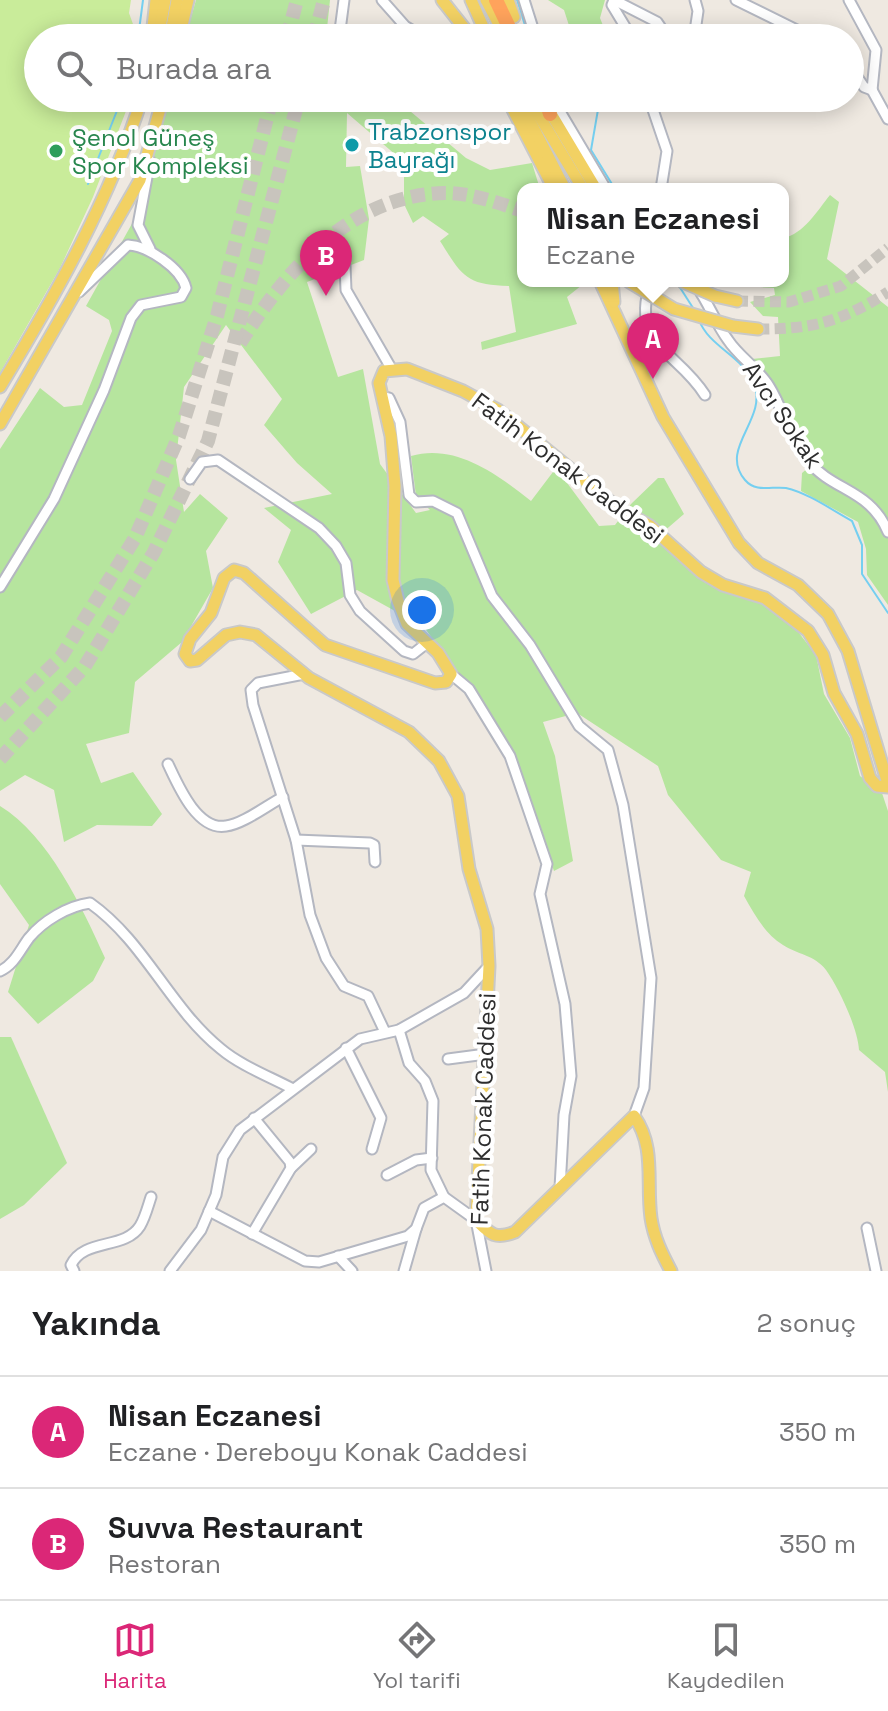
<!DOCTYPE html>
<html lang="tr">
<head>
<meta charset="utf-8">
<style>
  :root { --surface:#fff; --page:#f2f2f2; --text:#202124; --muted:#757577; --line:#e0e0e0; --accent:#db2777 }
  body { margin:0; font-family:"Space Grotesk",sans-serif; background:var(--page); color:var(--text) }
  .you { position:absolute; left:422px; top:610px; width:28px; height:28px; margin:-20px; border:6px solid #fff; border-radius:50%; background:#1a73e8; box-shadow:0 0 0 12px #1a73e833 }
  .badge { display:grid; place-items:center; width:52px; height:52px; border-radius:50%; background:var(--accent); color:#fff; font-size:26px; font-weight:700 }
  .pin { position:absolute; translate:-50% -66px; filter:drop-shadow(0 2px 4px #0008) }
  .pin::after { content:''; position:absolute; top:42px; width:28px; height:24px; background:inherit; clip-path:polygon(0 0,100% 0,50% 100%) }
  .popup { position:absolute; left:517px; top:183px; width:272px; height:104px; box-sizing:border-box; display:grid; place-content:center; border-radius:16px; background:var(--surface); filter:drop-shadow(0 2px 6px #0005); font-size:26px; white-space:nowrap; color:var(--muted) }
  .popup b { font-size:30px; color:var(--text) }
  .popup::after { content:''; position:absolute; left:50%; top:100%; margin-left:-16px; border:16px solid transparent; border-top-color:var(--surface) }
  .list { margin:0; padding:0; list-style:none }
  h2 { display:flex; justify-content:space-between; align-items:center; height:104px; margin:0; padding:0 32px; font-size:34px }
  h2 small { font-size:26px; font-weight:400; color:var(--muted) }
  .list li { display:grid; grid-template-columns:52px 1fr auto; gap:24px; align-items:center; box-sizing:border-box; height:112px; padding:0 32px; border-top:2px solid var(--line) }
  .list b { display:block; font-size:30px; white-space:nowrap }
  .list p { margin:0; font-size:26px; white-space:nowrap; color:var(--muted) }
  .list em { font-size:26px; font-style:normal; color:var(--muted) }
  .icon { flex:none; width:44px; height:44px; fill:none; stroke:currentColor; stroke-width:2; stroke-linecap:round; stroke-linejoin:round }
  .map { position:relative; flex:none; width:888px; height:1271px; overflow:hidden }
  .search { position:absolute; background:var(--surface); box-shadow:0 4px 20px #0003; left:24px; right:24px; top:24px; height:88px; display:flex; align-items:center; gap:20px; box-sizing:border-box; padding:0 28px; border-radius:44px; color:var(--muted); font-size:30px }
  .sheet { height:328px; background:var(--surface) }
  nav { display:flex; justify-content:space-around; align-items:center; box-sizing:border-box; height:112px; border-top:2px solid var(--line); background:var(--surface); font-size:22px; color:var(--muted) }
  nav a { display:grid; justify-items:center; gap:4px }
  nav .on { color:var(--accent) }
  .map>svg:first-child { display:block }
  .green { fill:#b6e59e }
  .pitch { fill:#c9ec9a }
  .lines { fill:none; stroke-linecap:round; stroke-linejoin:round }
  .stream { stroke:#75cff0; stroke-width:2 }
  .major-tunnel { stroke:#c8c4bd; stroke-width:11; stroke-dasharray:11 5.5; stroke-linecap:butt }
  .highway-tunnel { stroke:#c8c4bd; stroke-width:14; stroke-dasharray:14 7; stroke-linecap:butt }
  .minor-casing { stroke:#b4b7c1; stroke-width:13 }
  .major-casing { stroke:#c9c9c9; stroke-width:15 }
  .highway-casing { stroke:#c9c9c9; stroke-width:18 }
  .minor { stroke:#fff; stroke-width:9 }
  .major { stroke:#f2d163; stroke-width:11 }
  .highway { stroke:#ffa35c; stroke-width:14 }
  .major-bridge-casing { stroke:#c9c9c9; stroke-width:15; stroke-linecap:butt }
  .major-bridge { stroke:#f2d163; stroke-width:11 }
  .culture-dot { fill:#0f9aa8; stroke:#fff; stroke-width:3 }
  .leisure-dot { fill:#2e9e5b; stroke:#fff; stroke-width:3 }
  .labels { text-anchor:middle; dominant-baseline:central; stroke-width:8; stroke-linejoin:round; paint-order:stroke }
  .culture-label { font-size:24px; fill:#0d838f; stroke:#fff; text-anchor:start }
  .leisure-label { font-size:24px; fill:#27864d; stroke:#fff; text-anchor:start }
  .street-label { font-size:24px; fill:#2e2e2e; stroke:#fff }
</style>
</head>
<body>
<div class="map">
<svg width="888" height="1271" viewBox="0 0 888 1271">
  <rect width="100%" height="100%" fill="#efe9e1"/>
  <g class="green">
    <path d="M 196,0 L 330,0 L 326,38 L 185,38 Z"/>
    <path d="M 548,0 L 605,0 L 600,18 L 608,38 L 573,38 L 564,10 Z"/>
    <path d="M 169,98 L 339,98 L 347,112 L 351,98 L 411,98 L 404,106 L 466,158 L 490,170 L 532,163 L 540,189 L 523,189 L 523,281 L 587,281 L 567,297 L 577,324 L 482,350 L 481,342 L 516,332 L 509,286 C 466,285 462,276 440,241 L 449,234 L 423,216 L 413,223 L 404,204 L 404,162 L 347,113 L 346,167 L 360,166 L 369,219 L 364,260 L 307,282 L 338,377 L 363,369 L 380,464 L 416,513 L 430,510 L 416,496 L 411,456 C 456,443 498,475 531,501 L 556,468 L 599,526 L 615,525 L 631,504 L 658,478 L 664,478 L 684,514 L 655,539 L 696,576 L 766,604 L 799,633 L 816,655 L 824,694 L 850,738 L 860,776 L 882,793 L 888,811 L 888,1092 L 885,1072 L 859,1050 C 858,1029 839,988 826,970 C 815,955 796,954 783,945 C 764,933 755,915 744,896 L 751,872 L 721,860 L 668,795 L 658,766 L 577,713 L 543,722 L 555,756 L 573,861 L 554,871 L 524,789 L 469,689 L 424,627 L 357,590 L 311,614 L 278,562 L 291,530 L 264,508 L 332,494 L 297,463 L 264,425 L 282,399 L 226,325 L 184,387 L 176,460 L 184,512 L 200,494 L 228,518 L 206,551 L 213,588 L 182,642 L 135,682 L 129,733 L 86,744 L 101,783 L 133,772 L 162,814 L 152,826 L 97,825 L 64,842 L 54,790 L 25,775 L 0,791 L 0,449 L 40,388 L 64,407 L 82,405 L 112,331 L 109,320 L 86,306 L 148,195 L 155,145 Z"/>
    <path d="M 830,195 L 839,202 L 827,259 L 888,307 L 888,605 L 867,575 L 866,549 L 858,522 L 801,491 L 802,473 L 809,467 L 770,383 L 752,359 L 780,356 L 778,317 L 763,316 L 750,302 L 775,295 L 774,288 L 731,285 L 727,281 L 783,281 L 783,238 C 804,234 817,211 830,195 Z"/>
    <path d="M 0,806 C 49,836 82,907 105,958 L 93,981 L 38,1024 L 8,992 L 29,925 L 0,884 Z"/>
    <path d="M 0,1037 L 11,1037 L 67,1163 L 24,1205 L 0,1219 Z"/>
  </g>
  <path class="pitch" d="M 0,0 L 131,0 L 129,13 L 138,38 L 38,38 L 38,98 L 131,98 L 93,197 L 60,268 L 0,373 Z"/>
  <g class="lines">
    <g class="stream">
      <path d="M 517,0 L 529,38"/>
      <path d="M 138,38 L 143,0"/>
      <path d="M 600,98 L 591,150 L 615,189"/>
      <path d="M 88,184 L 122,98"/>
      <path d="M 679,286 L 695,311"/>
      <path d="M 699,320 C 709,347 743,356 754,384 C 768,420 718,448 745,480 C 756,493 772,486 786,488 C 808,493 832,510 852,521 L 862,545 L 862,574 L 888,613"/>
    </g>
    <g class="major-tunnel">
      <path d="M 737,301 L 789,302 L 841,286 L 888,248"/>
      <path d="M 758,329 C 814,329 840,322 888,292"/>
    </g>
    <g class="highway-tunnel">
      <path d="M 287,38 L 297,0"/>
      <path d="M 314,38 L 324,0"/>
      <path d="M 240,343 C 287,269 351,195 445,193 C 472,193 498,203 523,211"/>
      <path d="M 0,717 L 61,657 L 135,538 L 179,436 L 217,316 L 272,98"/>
      <path d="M 0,759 L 85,666 L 154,552 L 208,441 L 299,98"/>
    </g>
    <g class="minor-casing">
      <g id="minor">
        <path d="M 382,0 L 405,26 L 425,38"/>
        <path d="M 524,0 L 536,38"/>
        <path d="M 614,0 L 657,22 L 668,38"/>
        <path d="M 614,0 L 612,5 L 632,38"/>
        <path d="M 736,0 L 813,38"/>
        <path d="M 849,0 L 876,50 L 872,90"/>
        <path d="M 339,38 L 344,0"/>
        <path d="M 694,38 L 698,11 L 695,0"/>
        <path d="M 850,66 L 864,87 L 872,90"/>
        <path d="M 872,90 L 888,119"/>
        <path d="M 552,98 L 606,189"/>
        <path d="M 649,98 L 667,151 L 661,189"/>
        <path d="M 150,249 L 138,225 L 150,161"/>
        <path d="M 345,265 L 346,290 L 391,368"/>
        <path d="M 651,281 C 629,346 677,350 705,395"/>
        <path d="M 697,287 C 709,304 716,324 728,340 C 739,357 758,368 769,386 C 784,410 789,438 808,461 C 834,492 870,489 888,532"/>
        <path d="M 383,397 L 389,398 L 400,422 L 409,495 L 416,502 L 433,501 L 457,513 L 492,596 L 530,645 L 579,726 L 608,750 L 623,805 L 651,978 L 644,1088 L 634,1116"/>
        <path d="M 190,479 L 202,462 L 218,460 L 319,528 L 336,546 L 346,563 L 350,595 L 360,611 L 404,651 L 413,654 L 427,643"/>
        <path d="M 0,587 L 54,499 L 104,390 L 131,318 L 141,305 L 181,297 L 186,288 C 181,268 148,246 128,245 L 79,292"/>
        <path d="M 304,674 L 258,683 L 251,690 L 253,705 L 296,840 L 310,915 L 326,958 L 344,986 L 368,996 L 384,1030"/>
        <path d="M 451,674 L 469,689 L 510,756 L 547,864 L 540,894 L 565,1004 L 571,1076 L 564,1115 L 560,1188"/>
        <path d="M 168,764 C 178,785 197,831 226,826 C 243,824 266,806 283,797"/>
        <path d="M 296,840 L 370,843 L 374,845 L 375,862"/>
        <path d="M 0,971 C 14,965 20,950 29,938 C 43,921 68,906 90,903 C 145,942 169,1007 221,1049 C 240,1065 268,1076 291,1088"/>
        <path d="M 399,1030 L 409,1063 L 425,1081 L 433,1101 L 431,1170 L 444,1197"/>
        <path d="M 346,1048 L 381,1118 L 372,1149"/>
        <path d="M 448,1059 L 486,1054"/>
        <path d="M 291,1168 L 311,1149"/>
        <path d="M 387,1175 L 416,1160 L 432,1158"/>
        <path d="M 209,1211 L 305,1261 L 319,1262 L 408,1236 L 416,1229 L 424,1208 L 444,1197 L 476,1220 L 486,1271"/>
        <path d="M 867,1228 L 876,1271"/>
        <path d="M 252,1234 L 291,1168 L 290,1162 L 254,1118"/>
        <path d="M 338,1256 L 352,1271"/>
        <path d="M 74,1271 L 71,1265 C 84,1238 125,1250 140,1226 C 145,1218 148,1206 151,1197"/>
        <path d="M 170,1271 L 201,1230 L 216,1195 L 223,1157 L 240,1130 L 360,1039 L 399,1030 L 464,993 L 489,966"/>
        <path d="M 404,1271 L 416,1229"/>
      </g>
    </g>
    <g class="major-casing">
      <g id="major">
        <path d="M 442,0 L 472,38"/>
        <path d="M 471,0 L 488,38"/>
        <path d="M 486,0 L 506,38"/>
        <path d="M 508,0 L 514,17"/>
        <path d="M 153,27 L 156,0"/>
        <path d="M 158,38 L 165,0"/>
        <path d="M 170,38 L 177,0"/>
        <path d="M 179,38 L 188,0"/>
        <path d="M 507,98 L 554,189"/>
        <path d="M 518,98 L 565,189"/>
        <path d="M 532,104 L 583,189"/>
        <path d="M 547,107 L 596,189"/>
        <path d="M 600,281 L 663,417 L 739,543 L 758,563 L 798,585 L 828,614 L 848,651 L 888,784"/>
        <path d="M 612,281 L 614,302"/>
        <path d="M 715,296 L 737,301"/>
        <path d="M 733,326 L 758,329"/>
        <path d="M 0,387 C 55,296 110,199 142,98"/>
        <path d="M 0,424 L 140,180 L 163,98"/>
        <path d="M 671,1271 C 662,1254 654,1238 651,1218 C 646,1182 656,1147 634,1116 L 515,1232 C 495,1240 490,1234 476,1220 L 489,966 L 487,929 L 469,869 L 458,796 L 439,761 L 409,732 L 309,678 L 256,635 L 240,632 L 226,635 L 197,660 L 190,661 L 185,654 L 190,639 L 211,613 L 224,578 L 234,570 L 244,573 L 325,645 L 435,683 L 446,682 L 451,674 L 438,653 L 407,624 L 398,601 L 393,580 L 395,486 L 391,436 L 379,383 L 384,371 L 407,369 L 463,391 L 498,410 L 618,508 L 650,526 L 701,572 L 723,585 L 765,598 L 808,631 L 823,655 L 834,693 L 857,734 L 870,778 L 877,786 L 888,787"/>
      </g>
    </g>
    <g class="highway-casing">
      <g id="highway">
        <path d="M 496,0 L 514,38"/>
        <path d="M 545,98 L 550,114"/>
      </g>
    </g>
    <use href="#minor" class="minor"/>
    <use href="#major" class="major"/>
    <use href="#highway" class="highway"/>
    <g class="major-bridge-casing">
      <g id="major-bridge">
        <path d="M 628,281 L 674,309 L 733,326"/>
        <path d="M 681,281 L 715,296"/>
      </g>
    </g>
    <use href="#major-bridge" class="major-bridge"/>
  </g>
  <circle class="culture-dot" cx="352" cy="145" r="8"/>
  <circle class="leisure-dot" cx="56" cy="151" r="8"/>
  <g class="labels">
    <g class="culture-label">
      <text x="368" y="131">Trabzonspor<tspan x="368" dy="28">Bayrağı</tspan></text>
    </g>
    <g class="leisure-label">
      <text x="72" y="137">Şenol Güneş<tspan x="72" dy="28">Spor Kompleksi</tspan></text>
    </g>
    <g class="street-label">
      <text transform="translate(783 415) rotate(56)">Avcı Sokak</text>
      <text transform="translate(568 468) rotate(37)">Fatih Konak Caddesi</text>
      <text transform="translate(483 1109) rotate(-88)">Fatih Konak Caddesi</text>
    </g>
  </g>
</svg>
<div class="you"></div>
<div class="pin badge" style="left:653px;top:379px">A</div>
<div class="popup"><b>Nisan Eczanesi</b>Eczane</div>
<div class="pin badge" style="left:326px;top:296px">B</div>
<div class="search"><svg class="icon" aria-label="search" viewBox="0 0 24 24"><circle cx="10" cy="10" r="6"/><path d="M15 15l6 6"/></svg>Burada ara</div>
</div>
<section class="sheet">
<h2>Yakında<small>2 sonuç</small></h2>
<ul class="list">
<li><span class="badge">A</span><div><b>Nisan Eczanesi</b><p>Eczane · Dereboyu Konak Caddesi</p></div><em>350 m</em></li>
<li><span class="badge">B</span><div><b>Suvva Restaurant</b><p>Restoran</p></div><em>350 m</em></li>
</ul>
</section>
<nav>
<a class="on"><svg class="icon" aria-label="map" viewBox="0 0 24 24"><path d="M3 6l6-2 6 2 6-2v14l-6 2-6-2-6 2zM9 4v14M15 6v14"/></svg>Harita</a>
<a><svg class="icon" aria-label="directions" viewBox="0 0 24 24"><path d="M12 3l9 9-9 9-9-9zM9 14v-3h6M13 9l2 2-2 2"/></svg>Yol tarifi</a>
<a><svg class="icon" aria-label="saved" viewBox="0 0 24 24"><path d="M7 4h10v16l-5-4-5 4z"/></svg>Kaydedilen</a>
</nav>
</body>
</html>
